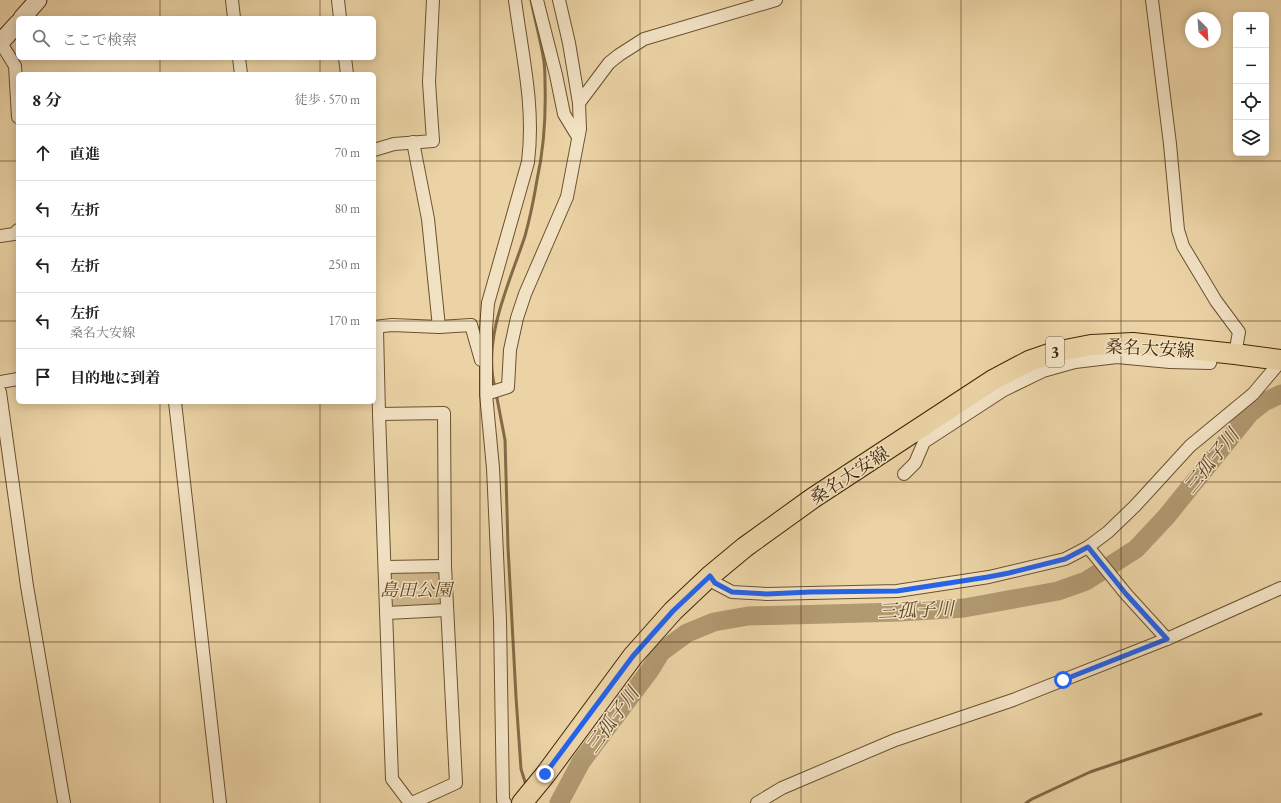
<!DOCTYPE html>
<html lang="ja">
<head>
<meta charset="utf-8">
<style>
  :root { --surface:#fff; --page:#f2f2f2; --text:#222; --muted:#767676; --line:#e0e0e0 }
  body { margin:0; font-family:"EB Garamond","Noto Serif JP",serif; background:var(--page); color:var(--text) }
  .controls { position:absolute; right:12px; top:12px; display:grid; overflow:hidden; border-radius:6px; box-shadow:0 2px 10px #0003 }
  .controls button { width:36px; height:36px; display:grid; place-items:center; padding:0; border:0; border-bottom:1px solid var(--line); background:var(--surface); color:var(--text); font:20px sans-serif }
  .compass { position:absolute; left:1185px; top:12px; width:36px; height:36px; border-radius:50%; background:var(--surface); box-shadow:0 2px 10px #0003; rotate:155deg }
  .stop { position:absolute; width:12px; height:12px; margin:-9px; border:3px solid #2563eb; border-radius:50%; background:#fff }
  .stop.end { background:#2563eb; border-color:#fff; box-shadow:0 1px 4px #0008 }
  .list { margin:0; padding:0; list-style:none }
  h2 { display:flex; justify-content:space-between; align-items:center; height:52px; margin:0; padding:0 16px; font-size:17px }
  h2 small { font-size:13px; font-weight:400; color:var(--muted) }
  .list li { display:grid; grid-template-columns:26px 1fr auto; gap:12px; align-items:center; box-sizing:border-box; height:56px; padding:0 16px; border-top:1px solid var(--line) }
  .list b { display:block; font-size:15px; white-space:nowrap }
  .list p { margin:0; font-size:13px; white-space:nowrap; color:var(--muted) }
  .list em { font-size:13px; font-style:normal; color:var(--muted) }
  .icon { flex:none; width:22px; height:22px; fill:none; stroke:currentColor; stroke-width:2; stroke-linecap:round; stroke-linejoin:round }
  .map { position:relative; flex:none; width:1281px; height:803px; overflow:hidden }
  .search { position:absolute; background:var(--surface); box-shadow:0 2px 10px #0003; left:16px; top:16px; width:360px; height:44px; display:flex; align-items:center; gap:10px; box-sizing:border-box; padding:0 14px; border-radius:6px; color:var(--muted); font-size:15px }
  .panel { position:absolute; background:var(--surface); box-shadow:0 2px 10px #0003; left:16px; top:72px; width:360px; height:332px; border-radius:6px }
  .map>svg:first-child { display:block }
  .green { fill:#ceb68a; stroke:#866e49 }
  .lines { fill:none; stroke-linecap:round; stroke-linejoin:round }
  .stream { stroke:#836b46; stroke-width:3 }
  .river { stroke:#b19970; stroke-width:19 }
  .street-casing { stroke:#6a522f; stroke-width:14 }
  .secondary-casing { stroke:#3f2708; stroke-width:19 }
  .primary-casing { stroke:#3f2708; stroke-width:22 }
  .street { stroke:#f2e2c4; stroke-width:12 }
  .secondary { stroke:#f2e2c4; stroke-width:17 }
  .primary { stroke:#ebd3a5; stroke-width:20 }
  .route { stroke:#2563eb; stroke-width:5 }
  .grid { fill:none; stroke:#3f2708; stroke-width:1; stroke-opacity:0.55 }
  .labels { text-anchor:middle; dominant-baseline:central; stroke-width:3; stroke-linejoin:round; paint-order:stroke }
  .shield { fill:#f2e2c4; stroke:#755f40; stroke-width:1 }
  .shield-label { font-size:17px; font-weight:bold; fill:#3f2708 }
  .street-label { font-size:18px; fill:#3f2708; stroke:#f2e2c4 }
  .park-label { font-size:18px; font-style:italic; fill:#5c4422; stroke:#f2e2c4 }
  .water-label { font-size:19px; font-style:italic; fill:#614927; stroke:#f2e2c4 }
</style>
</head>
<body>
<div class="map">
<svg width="1281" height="803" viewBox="0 0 1281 803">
  <rect width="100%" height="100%" fill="#ebd3a5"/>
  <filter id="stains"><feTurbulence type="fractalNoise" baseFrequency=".005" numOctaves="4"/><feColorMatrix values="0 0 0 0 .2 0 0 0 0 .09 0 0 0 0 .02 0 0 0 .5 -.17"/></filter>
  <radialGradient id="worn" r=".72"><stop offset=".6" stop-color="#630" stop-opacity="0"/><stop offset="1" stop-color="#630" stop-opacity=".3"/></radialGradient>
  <path class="green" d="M 443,569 L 444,607 L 389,610 L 388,570 Z"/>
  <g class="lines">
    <g class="stream">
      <path d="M 495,388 C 482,338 510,282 525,236 C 530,218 534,198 537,180 C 544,148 546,115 545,83 C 545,76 545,69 544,62 C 541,41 535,21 531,0"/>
      <path d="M 496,393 L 505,440 L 508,547 L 516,697 L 521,769 L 526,785"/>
      <path d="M 1026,803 L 1032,799 L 1090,772 L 1261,714"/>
    </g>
    <path class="river" d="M 559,803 L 581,762 L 650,670 L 661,652 L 687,633 L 714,622 L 748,616 L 901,612 L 964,608 L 1058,591 L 1086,581 L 1136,549 L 1166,517 L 1250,413 L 1264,402 L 1281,394"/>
    <g class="street-casing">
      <g id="street">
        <path d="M 232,0 L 234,18"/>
        <path d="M 338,0 L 340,18"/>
        <path d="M 537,0 L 556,75 L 564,114 L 578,137"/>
        <path d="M 559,0 L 569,43 L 579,103"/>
        <path d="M 1152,0 L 1170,144 L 1178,230 L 1183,246 L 1216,301 L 1239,332 L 1235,354"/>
        <path d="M 1,43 L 15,66 L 18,117"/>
        <path d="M 239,58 L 241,74"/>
        <path d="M 345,58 L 347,74"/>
        <path d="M 374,150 L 394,144 L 433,141 L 429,82 L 433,0"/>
        <path d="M 0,236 L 14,234 L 18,230"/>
        <path d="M 374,327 L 392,325 L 439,327 L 428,219 L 413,142"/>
        <path d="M 439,327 L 471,325 L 481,360"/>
        <path d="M 377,330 L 379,414 L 392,779 L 410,803"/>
        <path d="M 0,382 L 18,379"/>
        <path d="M 0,392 L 27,586 L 64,803"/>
        <path d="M 486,394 L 508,387 L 510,350 L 517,318 L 525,294 L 567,197 L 580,129 L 579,103 L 609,63 L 619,55 L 644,39 L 776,0"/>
        <path d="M 175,402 L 220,803"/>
        <path d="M 379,414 L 444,413 L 445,566 L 456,783 L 412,803"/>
        <path d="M 904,474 L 915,463 L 924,442 L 1004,390 L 1043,371 L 1075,362 L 1117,357 L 1170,362 L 1210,363 L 1213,352"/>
        <path d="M 1088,547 L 1126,594 L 1167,639"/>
        <path d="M 385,567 L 445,566"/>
        <path d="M 710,576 L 715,583 L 732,592 L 767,594 L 897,591 L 989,577 L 1065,559 L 1088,547 L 1108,532 L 1135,506 L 1190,446 L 1253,394 L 1281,361"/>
        <path d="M 387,613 L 446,610"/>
        <path d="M 505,803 L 503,800 L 500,620 L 493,468 L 486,394 L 486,329 L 488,303 L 528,162 C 535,106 522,55 515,0"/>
        <path d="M 757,803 L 782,788 L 895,740 L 1013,700 L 1167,639 L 1281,588"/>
      </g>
    </g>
    <g class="secondary-casing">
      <g id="secondary">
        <path d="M 22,18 L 38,0"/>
        <path d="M 0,43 L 18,23"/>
      </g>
    </g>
    <g class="primary-casing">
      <path id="primary" d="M 522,803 L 545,775 L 633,656 L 673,611 L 710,576 L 745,547 L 813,498 L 993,380 L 1029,361 L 1055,352 L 1091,345 L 1133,343 L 1235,354 L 1281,360"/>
    </g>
    <use href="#street" class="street"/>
    <use href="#secondary" class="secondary"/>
    <use href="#primary" class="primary"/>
  </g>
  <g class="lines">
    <path class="route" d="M 545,774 L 633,656 L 673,611 L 710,576 L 715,583 L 732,592 L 767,594 L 810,592 L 897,591 L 988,577 L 1009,573 L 1065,559 L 1088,547 L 1126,594 L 1167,639 L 1063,680"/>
  </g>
  <path class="grid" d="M 160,0 L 160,18M 320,0 L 320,18M 480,0 L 480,803M 640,0 L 640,803M 801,0 L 801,803M 961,0 L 961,803M 1121,0 L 1121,803M 160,58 L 160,74M 320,58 L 320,74M 0,161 L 18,161M 374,161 L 1281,161M 0,321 L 18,321M 374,321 L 1281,321M 160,402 L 160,803M 320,402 L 320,803M 0,482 L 1281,482M 0,642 L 1281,642"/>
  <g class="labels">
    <rect class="shield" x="1046" y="337" width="18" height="30" rx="3"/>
    <g class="shield-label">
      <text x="1055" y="352">3</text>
    </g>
    <g class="street-label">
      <text transform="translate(1150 348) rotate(3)">桑名大安線</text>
      <text transform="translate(849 475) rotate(-33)">桑名大安線</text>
    </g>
    <g class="park-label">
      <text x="416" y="589">島田公園</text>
    </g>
    <g class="water-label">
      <text transform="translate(1211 461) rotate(-51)">三孤子川</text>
      <text transform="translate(916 610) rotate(-2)">三孤子川</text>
      <text transform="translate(612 720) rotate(-54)">三孤子川</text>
    </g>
  </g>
  <rect width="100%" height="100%" filter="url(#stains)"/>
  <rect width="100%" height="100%" fill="url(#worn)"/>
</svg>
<div class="controls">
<button>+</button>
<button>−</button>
<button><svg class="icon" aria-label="locate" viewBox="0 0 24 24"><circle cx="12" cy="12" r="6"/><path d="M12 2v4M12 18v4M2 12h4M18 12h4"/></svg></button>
<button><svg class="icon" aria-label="layers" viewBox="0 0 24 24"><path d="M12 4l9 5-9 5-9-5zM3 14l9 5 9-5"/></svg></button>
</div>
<svg class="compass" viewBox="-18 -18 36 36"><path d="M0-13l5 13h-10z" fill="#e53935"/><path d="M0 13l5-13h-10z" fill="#767676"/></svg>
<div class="stop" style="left:1063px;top:680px"></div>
<div class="stop end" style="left:545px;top:774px"></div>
<div class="search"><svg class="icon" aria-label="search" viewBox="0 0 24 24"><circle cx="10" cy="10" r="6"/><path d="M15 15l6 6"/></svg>ここで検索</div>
<section class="panel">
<h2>8 分<small>徒歩 · 570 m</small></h2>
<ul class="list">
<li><svg class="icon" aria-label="ahead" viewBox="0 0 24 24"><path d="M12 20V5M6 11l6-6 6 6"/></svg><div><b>直進</b></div><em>70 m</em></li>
<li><svg class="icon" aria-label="left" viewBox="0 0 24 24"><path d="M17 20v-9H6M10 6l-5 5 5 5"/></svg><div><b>左折</b></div><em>80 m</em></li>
<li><svg class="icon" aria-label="left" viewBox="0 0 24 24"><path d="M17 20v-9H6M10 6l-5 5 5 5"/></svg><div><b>左折</b></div><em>250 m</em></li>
<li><svg class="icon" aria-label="left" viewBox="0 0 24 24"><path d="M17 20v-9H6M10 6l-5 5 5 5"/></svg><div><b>左折</b><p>桑名大安線</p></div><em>170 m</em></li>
<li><svg class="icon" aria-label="arrive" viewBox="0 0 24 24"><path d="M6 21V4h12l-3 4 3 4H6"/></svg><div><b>目的地に到着</b></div></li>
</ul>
</section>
</div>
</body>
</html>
